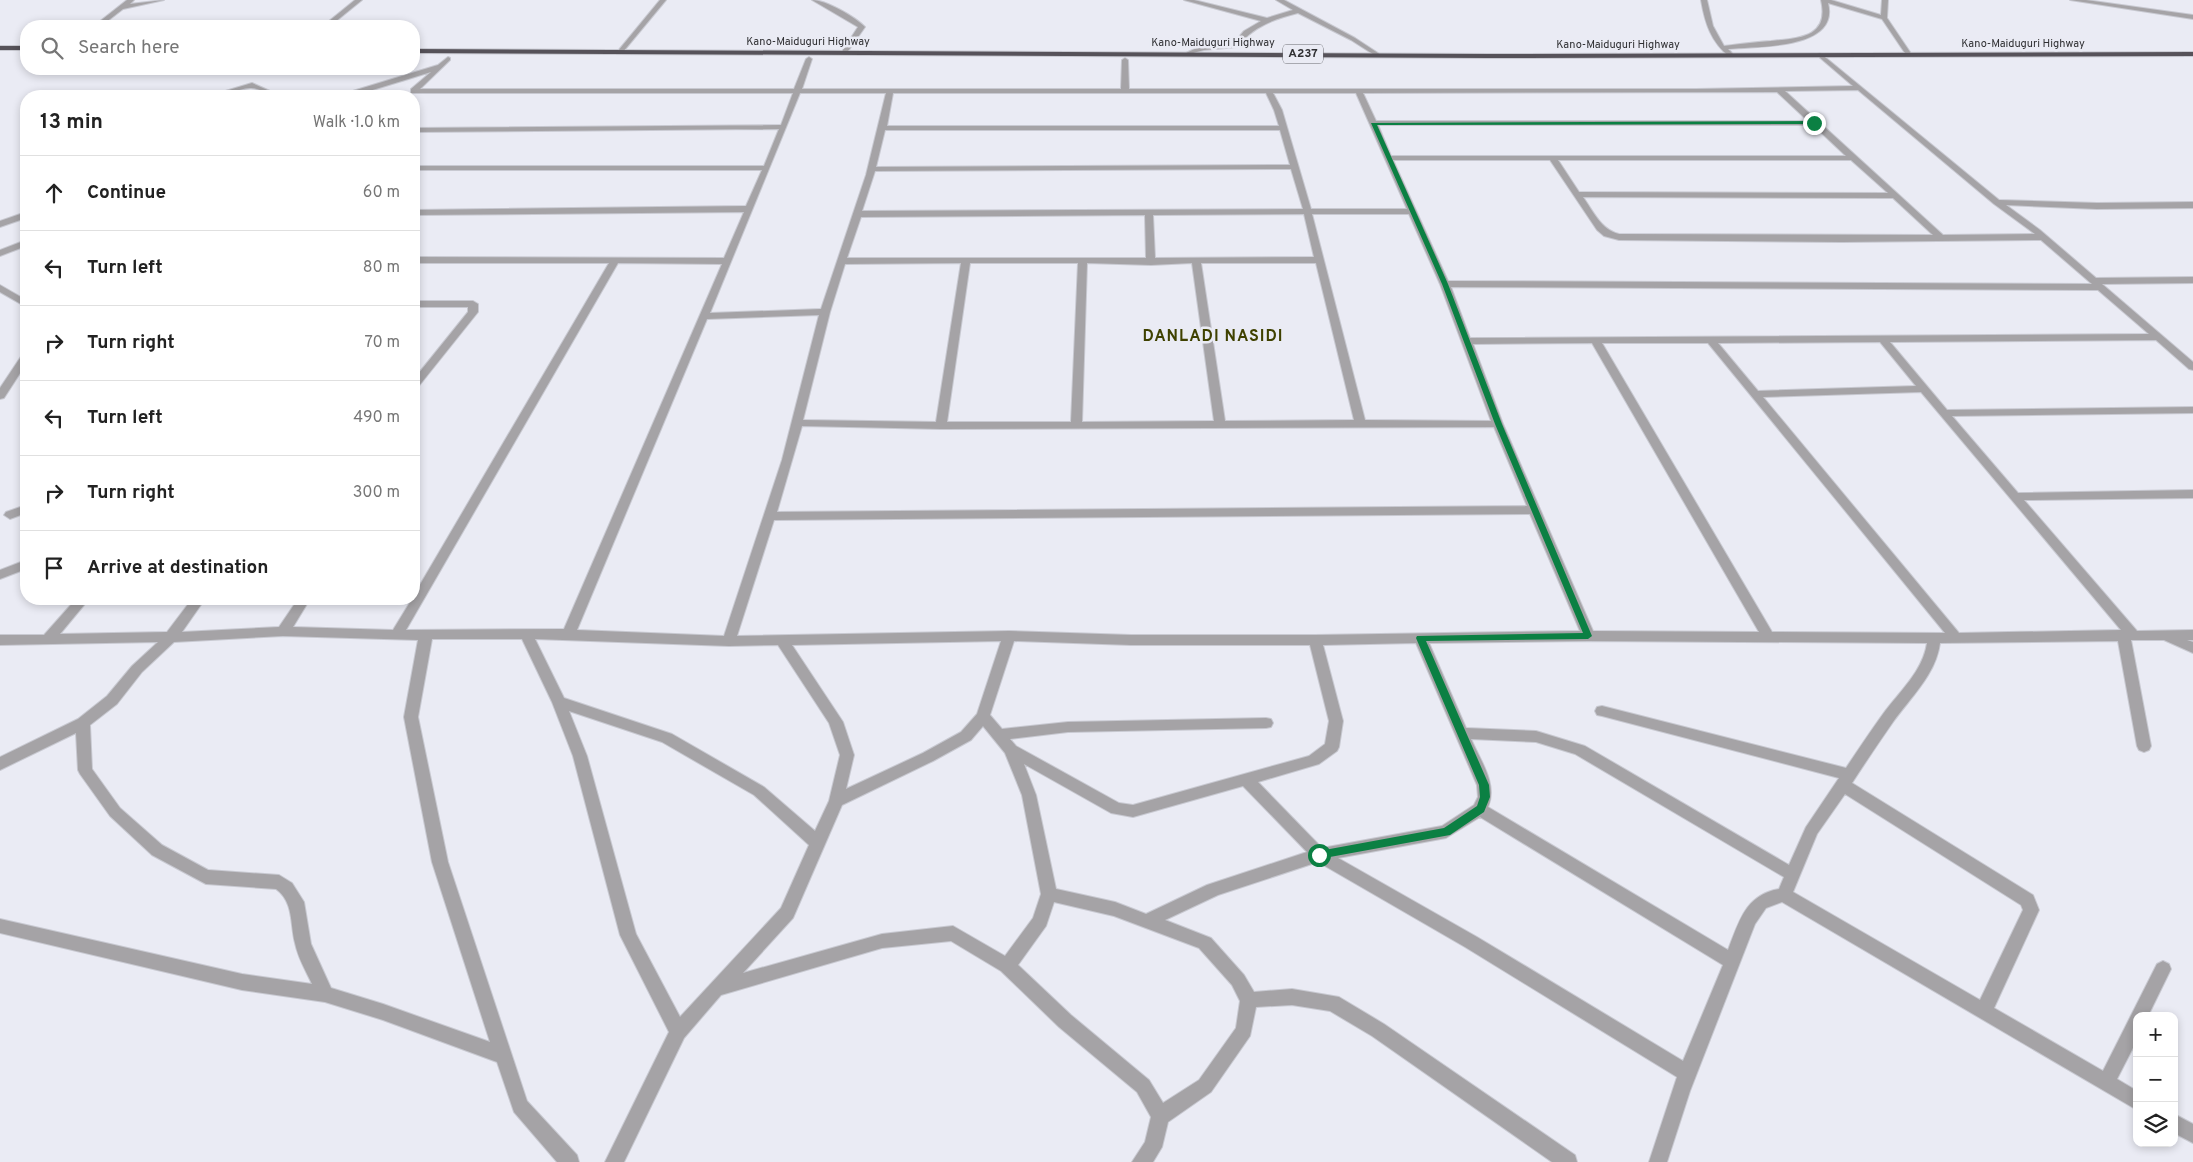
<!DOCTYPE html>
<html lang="en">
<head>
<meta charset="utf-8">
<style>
  :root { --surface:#fff; --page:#f2f2f2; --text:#222; --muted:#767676; --line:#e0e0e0 }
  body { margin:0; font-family:Overpass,sans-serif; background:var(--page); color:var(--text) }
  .controls { position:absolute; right:15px; bottom:15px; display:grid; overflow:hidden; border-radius:10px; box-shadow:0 2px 8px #0003 }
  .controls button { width:45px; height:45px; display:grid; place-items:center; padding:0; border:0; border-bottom:1px solid var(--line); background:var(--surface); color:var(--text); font:25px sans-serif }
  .stop { position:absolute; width:15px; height:15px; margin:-11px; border:4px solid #0b8043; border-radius:50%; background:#fff }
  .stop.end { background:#0b8043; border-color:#fff; box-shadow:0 1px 5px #0008 }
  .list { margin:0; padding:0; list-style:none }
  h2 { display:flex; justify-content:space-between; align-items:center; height:65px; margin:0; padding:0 20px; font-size:21px }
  h2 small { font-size:16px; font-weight:400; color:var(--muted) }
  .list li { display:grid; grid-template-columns:32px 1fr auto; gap:15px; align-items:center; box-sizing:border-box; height:75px; padding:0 20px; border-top:1px solid var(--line) }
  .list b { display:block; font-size:19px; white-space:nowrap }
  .list em { font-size:16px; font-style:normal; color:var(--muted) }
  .icon { flex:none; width:28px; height:28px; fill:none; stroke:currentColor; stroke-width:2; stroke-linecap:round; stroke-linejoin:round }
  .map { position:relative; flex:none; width:2193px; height:1162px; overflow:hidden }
  .search { position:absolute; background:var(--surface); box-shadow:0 2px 8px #0003; left:20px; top:20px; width:400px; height:55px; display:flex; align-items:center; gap:12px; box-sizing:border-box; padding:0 18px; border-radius:20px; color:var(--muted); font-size:19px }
  .panel { position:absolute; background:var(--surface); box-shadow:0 2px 8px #0003; left:20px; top:90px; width:400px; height:515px; border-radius:20px }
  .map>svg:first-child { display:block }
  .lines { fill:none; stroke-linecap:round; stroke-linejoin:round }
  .street-casing { stroke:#c8c9d1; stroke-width:2 }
  .highway-casing { stroke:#c8c9d1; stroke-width:2 }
  .street { fill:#a5a3a6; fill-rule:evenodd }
  .highway { fill:#565259; fill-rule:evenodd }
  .route { fill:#0b8043 }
  .labels { text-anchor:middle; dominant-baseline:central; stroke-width:5; stroke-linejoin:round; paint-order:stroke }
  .far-street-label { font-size:11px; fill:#2f2f32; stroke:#eaebf4 }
  .shield { fill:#eaebf4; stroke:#67676c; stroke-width:1 }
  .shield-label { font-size:12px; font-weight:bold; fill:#2f2f32 }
  .far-district-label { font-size:16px; font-weight:bold; letter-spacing:1px; fill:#3f4100; stroke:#eaebf4 }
</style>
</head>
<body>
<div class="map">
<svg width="2193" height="1162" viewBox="0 0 2193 1162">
  <rect width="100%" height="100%" fill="#eaebf4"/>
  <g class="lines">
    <g class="street-casing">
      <g id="street">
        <path d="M 127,0 L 134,0 L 130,4 L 164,0 L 123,9 L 101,26 L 94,26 Z"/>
        <path d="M 355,0 L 362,0 L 330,26 L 323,26 Z"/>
        <path d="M 660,0 L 666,0 L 622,53 L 618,53 L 618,51 Z"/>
        <path d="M 812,0 C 826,0 855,17 865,27 L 846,54 L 841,53 L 858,27 Z"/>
        <path d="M 1184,0 L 1194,0 L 1267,18 L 1293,10 L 1276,0 L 1284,0 L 1355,38 L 1381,55 L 1376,56 L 1351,40 L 1298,13 C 1274,19 1252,27 1237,47 L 1204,50 L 1186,55 L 1186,53 L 1199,47 L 1233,44 L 1244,31 L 1261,21 Z"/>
        <path d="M 1701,0 L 1707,0 L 1713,26 L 1724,46 C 1740,44 1755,42 1771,41 C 1798,38 1830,38 1821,0 L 1831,0 L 1881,15 L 1882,0 L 1888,0 L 1887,18 L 1912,55 L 1907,56 L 1882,19 L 1828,3 C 1840,50 1757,46 1728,49 L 1735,56 L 1730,57 C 1711,42 1705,23 1701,0 Z"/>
        <path d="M 2070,0 L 2086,0 L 2193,15 L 2193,19 Z"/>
        <path d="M 1820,53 L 1999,200 L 2097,203 L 2193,202 L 2193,208 L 2097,209 L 2006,205 L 2040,230 L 2096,278 L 2193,277 L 2193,283 L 2102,284 L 2193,362 L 2193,370 L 2189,369 L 2156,340 L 1890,342 L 1947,410 L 2193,407 L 2193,413 L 1952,416 L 2018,493 L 2193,490 L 2193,498 L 2024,500 L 2137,631 L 2193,630 L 2193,640 L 2187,640 L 2193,642 L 2193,653 L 2164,640 L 2131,640 L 2151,746 L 2149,750 L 2144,752 L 2139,750 L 2137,746 L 2118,641 L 1940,643 C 1936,674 1911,697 1893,722 C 1879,742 1865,763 1852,783 L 2033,895 L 2039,910 L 1994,1008 L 2103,1071 L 2157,964 L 2163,961 L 2169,964 L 2171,969 L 2148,1016 L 2137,1016 L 2137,1040 L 2117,1079 L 2137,1091 L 2137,1110 L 1782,902 L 1766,908 L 1755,924 L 1690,1091 L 1667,1162 L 1649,1162 L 1677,1077 L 1465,947 L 1318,862 L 1218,895 L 1165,920 L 1211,938 L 1244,975 L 1254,992 L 1292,989 L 1339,997 L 1384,1024 L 1575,1155 L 1577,1162 L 1552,1162 L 1372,1036 L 1330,1011 L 1292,1005 L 1256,1007 L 1250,1036 L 1211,1092 L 1168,1122 L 1162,1147 L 1153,1162 L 1132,1162 L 1145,1142 L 1151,1117 L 1137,1092 L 1059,1027 L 1001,971 L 951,941 L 882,948 L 721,995 L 684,1038 L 624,1162 L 605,1162 L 669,1032 L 620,935 L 573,756 L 552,702 L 522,639 L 432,639 L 418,717 L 448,862 L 527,1101 L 577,1155 L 579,1162 L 557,1162 L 514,1112 L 497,1062 L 383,1020 L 325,1002 L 242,990 L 0,933 L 0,919 L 242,974 L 312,984 C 306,971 298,958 295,943 C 290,924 294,902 276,889 L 206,884 L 152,855 L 110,816 L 80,774 L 78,770 L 76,733 L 0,770 L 0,757 L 78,719 L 107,696 L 132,666 L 158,642 L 0,645 L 0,635 L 44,635 L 76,599 L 89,599 L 60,634 L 167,632 L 192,599 L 205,599 L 182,632 L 279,627 L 298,599 L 310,599 L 293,627 L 393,630 L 412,599 L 414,599 L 414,595 L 609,263 L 414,263 L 414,257 L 724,258 L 744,212 L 414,215 L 414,210 L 746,206 L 762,170 L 414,170 L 414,166 L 764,166 L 779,129 L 414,132 L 414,128 L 781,125 L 793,93 L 411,93 L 411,89 L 431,72 L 353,96 L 343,96 L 343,94 L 438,65 L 448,57 L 450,58 L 450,60 L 420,89 L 794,89 L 806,59 L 809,57 L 812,59 L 802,89 L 1121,89 L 1122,60 L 1125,58 L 1128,60 L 1129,89 L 1696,89 L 1853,86 L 1818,56 L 1818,54 ZM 1858,90 L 1994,204 L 2035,234 L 1943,235 L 1785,91 ZM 1777,92 L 1808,121 L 1376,121 L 1363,93 ZM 800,93 L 886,93 L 866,175 L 821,309 L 710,313 ZM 893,93 L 1266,93 L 1274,110 L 1279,126 L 887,126 ZM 1273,93 L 1356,93 L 1407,209 L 1311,209 L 1282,110 ZM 1378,125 L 1813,125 L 1846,156 L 1391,156 ZM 885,130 L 1280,130 L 1290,165 L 876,167 ZM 1393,160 L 1550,160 L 1597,230 L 1604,236 L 1619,240 L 1842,242 L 2041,240 L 2092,284 L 1448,281 ZM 1558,160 L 1851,160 L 1888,193 L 1579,192 ZM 1291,169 L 1303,209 L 862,211 L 875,171 ZM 1583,197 L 1893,198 L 1933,235 L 1619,234 C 1601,230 1593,211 1583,197 ZM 1304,214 L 1314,257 L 1155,258 L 1153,215 ZM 1312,214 L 1409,214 L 1440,284 L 1491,421 L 1365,420 ZM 1145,215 L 1146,258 L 847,258 L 861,217 ZM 618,263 L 722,264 L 564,629 L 406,630 ZM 961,263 L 936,422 L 803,420 L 830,312 L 845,264 ZM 970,263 L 1078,263 L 1071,422 L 947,422 ZM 1087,263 L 1151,265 L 1192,263 L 1214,421 L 1082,422 ZM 1201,263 L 1316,263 L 1354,420 L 1225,421 ZM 1451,287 L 2098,290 L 2149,334 L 1470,338 ZM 819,315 L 782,460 L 724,636 L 577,630 L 707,319 ZM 1880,342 L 1916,386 L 1758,391 L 1718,343 ZM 1592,343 L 1759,632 L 1593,631 L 1503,424 L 1473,344 ZM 1602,343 L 1708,343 L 1945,633 L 1772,632 ZM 1921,392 L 2121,630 L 1959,633 L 1763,397 ZM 802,426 L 941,429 L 1494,427 L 1527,506 L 777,512 ZM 1530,514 L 1580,631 L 1315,635 L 1131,635 L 1009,631 L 737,636 L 774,520 ZM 283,636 L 418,640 L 404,717 L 432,862 L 490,1042 L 383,1004 L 331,988 L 311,944 L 304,902 L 292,883 L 279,875 L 208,870 L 162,845 L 120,808 L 92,769 L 90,725 L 117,704 L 142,672 L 174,642 ZM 535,639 L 729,646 L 778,645 L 829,723 L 840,755 L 829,801 L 815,831 L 764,787 L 672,734 L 564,698 ZM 1001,641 L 977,714 L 961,732 L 923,753 L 846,789 L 854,755 L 843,722 L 792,645 ZM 1014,641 L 1131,645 L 1310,645 L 1329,721 L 1325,744 L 1309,756 L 1133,805 L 1119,803 L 1016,746 L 1010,739 L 1068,732 L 1266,728 L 1271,727 L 1273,723 L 1271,719 L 1266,718 L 1068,722 L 1002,729 L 990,715 ZM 1588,641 L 1927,643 C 1923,671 1900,691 1883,714 C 1870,732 1858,750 1846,768 L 1602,706 L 1597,707 L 1595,711 L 1597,715 L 1602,716 L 1839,778 L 1806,827 L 1789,865 L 1585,746 L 1536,731 L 1466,728 L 1429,643 ZM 1416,643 L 1477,785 L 1478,797 L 1474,805 L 1442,826 L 1322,848 L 1258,782 L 1319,764 L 1337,751 L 1339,747 L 1343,721 L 1323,645 ZM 569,711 L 662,742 L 754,795 L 809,845 L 781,908 L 680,1017 L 636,934 L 587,756 ZM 983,726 L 1005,753 L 1022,795 L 1041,894 L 1033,918 L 1005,956 L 953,926 L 882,934 L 743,973 L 793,918 L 842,805 L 933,761 L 971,740 ZM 1471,739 L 1536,742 L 1575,754 L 1784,877 L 1779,889 C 1745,895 1739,922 1728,950 L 1488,807 C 1498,784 1480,760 1471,739 ZM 1024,764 L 1111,813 L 1133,817 L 1243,786 L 1307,852 L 1207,885 L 1146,914 L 1115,902 L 1056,889 L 1036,795 ZM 1845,794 L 2021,905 L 2023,910 L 1980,1000 L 1793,892 L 1817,834 ZM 1480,817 L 1723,965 L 1683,1061 L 1477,937 L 1338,858 L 1446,838 ZM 1054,902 L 1114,916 L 1199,948 L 1232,985 L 1240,1001 L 1236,1028 L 1199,1080 L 1163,1103 L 1149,1080 L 1071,1015 L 1018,965 L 1046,926 Z"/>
        <path d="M 252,83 L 281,96 C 269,97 260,87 250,88 C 236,89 224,97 209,96 Z"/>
        <path d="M 26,212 L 26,218 L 0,227 L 0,221 Z"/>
        <path d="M 26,240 L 26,246 L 0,256 L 0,250 Z"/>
        <path d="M 0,285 L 26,300 L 26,307 L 0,292 Z"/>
        <path d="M 414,301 L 473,301 L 478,304 L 478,312 L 418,387 L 414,388 L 414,379 L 468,312 L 468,307 L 414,307 Z"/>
        <path d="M 26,354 L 26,364 L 4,398 L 0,399 L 0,388 L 22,355 Z"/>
        <path d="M 26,505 L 26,513 L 10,519 L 4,515 L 6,512 Z"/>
        <path d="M 26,560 L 26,569 L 0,579 L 0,570 Z"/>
        <path d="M 2174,1114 L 2193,1124 L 2193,1143 L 2174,1133 Z"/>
      </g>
    </g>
    <g class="highway-casing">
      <g id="highway">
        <rect x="0" y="46" width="26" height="4"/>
        <path d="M 414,49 L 1487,54 L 2193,52 L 2193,56 L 1487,58 L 414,53 Z"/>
      </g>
    </g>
    <use href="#street" class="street"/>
    <use href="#highway" class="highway"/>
  </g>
  <path class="route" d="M 1814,121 L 1816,124 L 1377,125 L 1448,284 L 1502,424 L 1592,636 L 1588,639 L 1426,641 L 1489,785 L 1490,797 L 1484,812 L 1450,835 L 1319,859 L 1315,858 L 1315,852 L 1319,851 L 1444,828 L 1477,806 L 1480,797 L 1479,785 L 1416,638 L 1417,636 L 1583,633 L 1495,424 L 1442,284 L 1371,123 Z"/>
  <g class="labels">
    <g class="far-street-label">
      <text x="808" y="42">Kano-Maiduguri Highway</text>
      <text x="1213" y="43">Kano-Maiduguri Highway</text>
      <text x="2023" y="44">Kano-Maiduguri Highway</text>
      <text x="1618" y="45">Kano-Maiduguri Highway</text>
    </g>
    <rect class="shield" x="1283" y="44.5" width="40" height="19" rx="4"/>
    <g class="shield-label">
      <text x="1303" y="54">A237</text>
    </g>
    <g class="far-district-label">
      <text x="1213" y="337">DANLADI NASIDI</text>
    </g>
  </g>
</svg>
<div class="controls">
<button>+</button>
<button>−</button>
<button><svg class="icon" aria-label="layers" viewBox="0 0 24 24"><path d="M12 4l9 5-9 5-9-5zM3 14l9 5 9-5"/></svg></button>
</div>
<div class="stop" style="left:1319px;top:855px"></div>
<div class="stop end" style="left:1814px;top:123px"></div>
<div class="search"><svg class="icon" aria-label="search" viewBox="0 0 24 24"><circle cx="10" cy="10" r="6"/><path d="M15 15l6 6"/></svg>Search here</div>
<section class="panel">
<h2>13 min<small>Walk · 1.0 km</small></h2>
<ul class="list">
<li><svg class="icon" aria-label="ahead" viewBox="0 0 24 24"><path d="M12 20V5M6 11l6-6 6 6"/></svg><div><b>Continue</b></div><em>60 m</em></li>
<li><svg class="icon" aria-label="left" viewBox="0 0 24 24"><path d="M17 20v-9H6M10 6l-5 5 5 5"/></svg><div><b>Turn left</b></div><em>80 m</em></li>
<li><svg class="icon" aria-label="right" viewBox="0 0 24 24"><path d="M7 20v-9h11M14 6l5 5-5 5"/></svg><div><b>Turn right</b></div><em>70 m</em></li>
<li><svg class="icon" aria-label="left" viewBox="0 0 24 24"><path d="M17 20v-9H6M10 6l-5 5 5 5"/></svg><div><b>Turn left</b></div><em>490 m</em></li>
<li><svg class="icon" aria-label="right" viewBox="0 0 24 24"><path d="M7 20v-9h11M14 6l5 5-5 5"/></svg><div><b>Turn right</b></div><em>300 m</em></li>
<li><svg class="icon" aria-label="arrive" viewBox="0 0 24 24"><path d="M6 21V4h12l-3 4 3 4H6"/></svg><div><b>Arrive at destination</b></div></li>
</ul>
</section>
</div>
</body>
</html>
